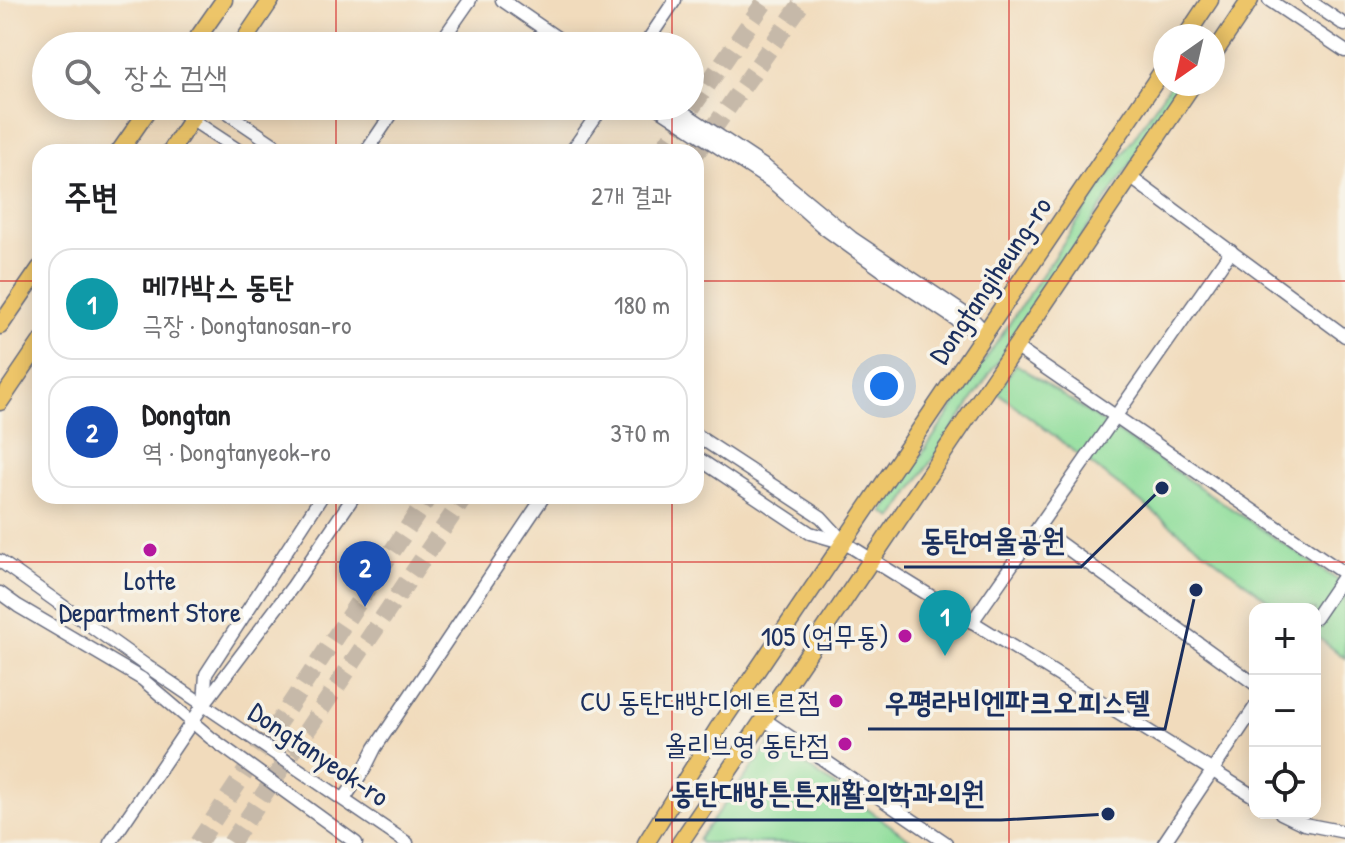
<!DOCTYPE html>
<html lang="ko">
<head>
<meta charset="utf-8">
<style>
  :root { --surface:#fff; --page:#f6f6f6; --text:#202124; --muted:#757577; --line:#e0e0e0; --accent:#111827 }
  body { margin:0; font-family:"Patrick Hand","Poor Story",sans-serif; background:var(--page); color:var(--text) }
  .controls { position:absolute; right:24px; bottom:24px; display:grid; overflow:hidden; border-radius:16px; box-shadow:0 4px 20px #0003 }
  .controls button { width:72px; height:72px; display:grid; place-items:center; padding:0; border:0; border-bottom:2px solid var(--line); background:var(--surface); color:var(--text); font:40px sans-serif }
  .compass { position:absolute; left:1153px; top:24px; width:72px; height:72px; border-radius:50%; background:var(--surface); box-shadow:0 4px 20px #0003; rotate:214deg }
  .you { position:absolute; left:884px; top:386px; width:28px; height:28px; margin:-20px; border:6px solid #fff; border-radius:50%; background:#1a73e8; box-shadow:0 0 0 12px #1a73e833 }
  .badge { display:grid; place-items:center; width:52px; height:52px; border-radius:50%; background:var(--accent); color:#fff; font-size:26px; font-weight:700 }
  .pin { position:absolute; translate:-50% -66px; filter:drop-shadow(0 2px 4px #0008) }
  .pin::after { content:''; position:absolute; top:42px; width:28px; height:24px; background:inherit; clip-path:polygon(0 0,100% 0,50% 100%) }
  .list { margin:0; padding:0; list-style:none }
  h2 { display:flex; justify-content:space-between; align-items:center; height:104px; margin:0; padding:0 32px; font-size:34px }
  h2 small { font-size:26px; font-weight:400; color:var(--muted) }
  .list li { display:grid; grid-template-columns:52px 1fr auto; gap:24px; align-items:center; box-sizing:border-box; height:112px; margin:0 16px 16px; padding:0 16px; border:2px solid var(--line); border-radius:24px }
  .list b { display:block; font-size:30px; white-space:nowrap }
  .list p { margin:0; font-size:26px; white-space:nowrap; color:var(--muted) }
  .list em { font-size:26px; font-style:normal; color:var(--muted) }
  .icon { flex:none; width:44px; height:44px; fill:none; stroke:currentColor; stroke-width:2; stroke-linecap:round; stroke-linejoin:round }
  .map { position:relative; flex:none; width:1345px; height:843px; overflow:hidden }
  .search { position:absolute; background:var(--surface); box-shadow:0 4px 20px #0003; left:32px; top:32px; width:672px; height:88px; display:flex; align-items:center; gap:20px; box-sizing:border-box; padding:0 28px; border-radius:44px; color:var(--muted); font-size:30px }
  .panel { position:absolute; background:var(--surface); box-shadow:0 4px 20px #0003; left:32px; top:144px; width:672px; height:360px; border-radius:24px }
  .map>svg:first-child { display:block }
  .green { fill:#91de9c; stroke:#56867d; stroke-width:2 }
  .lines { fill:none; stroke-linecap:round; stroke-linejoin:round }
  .highway-tunnel { stroke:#c6b9a9; stroke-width:18; stroke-dasharray:18 9; stroke-linecap:butt }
  .minor-casing { stroke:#666b7f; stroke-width:15 }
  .major-casing { stroke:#666b7f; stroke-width:19 }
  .minor { stroke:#fff; stroke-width:12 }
  .major { stroke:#edc569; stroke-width:16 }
  .grid { fill:none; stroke:#d62828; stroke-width:2; stroke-opacity:0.55 }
  .poi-dot { fill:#b5179e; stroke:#f7f3e8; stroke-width:3 }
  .labels { text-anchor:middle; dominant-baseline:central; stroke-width:7; stroke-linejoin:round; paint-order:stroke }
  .street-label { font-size:28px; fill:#1b2f5e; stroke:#f7f3e8 }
  .poi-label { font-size:28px; fill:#1b2f5e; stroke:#f7f3e8; text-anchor:end }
  .leader { fill:none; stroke:#1b2f5e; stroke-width:3 }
  .callout-dot { fill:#1b2f5e; stroke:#f7f3e8; stroke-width:3 }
  .callout-label { font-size:30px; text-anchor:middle; font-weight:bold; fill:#1b2f5e; stroke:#f7f3e8; stroke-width:7; stroke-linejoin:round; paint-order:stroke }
</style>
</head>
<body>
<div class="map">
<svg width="1345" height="843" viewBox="0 0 1345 843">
  <rect width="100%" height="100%" fill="#f7f3e8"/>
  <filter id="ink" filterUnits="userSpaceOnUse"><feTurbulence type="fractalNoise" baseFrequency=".0125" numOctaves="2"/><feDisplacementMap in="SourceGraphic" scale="16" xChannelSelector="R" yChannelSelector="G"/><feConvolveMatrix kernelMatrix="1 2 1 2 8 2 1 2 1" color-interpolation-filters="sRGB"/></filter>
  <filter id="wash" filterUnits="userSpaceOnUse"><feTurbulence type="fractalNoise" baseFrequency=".006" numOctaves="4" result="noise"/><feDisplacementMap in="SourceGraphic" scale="32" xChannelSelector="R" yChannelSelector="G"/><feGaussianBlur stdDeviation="1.8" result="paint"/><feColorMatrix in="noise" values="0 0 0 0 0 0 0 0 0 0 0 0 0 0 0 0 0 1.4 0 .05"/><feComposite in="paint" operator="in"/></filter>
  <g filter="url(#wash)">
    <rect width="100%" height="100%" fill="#f1dbbc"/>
    <g class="green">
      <path d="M 1170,84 L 1184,84 L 893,518 L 883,512 Z"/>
      <path d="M 1016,364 L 1345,585 L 1345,658 L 1315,635 L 1315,609 L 1280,609 L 997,392 Z"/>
      <path d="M 772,741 L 915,843 L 701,843 L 698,840 Z"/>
    </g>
  </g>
  <g filter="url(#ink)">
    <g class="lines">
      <g class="highway-tunnel">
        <path d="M 661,152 L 766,0"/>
        <path d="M 696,153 L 804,0"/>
        <path d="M 198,843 L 429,496"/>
        <path d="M 231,843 L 465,496"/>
      </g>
      <g class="minor-casing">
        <g id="minor">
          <path d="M 502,0 L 569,46"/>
          <path d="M 1269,0 L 1345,51"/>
          <path d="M 1308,0 L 1345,25"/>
          <path d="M 438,46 L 470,0"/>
          <path d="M 644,46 L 675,0"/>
          <path d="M 171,106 L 241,152"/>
          <path d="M 217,106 L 285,152"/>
          <path d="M 655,106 L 773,183 L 825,229 L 886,273 L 967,327 L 986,333"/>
          <path d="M 674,106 L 766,167 L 852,238 L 973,319 L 986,333"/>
          <path d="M 366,152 L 397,106"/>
          <path d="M 571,152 L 603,106"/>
          <path d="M 1130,177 L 1345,336"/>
          <path d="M 1015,347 L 1345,574"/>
          <path d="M 696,435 L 821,517 L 843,541"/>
          <path d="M 696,457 L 810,533 L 845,543 L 1255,797"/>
          <path d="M 1039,528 L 1255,684"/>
          <path d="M 0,561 L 148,667 L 407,843"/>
          <path d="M 0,593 L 18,606 L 142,679 L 211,738 L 356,843"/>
          <path d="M 1315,618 L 1345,574"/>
          <path d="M 972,622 L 1231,251"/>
          <path d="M 204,704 L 206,674 L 322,496"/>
          <path d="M 765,720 L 946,843"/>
          <path d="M 344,799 L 365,768 L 375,748 L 544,496"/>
          <path d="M 1281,813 L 1304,824 L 1345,832"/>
          <path d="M 110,843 L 204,704 L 293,586 L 354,496"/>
          <path d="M 1164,843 L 1255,707"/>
        </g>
      </g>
      <g class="major-casing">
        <g id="major">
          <path d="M 1186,36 L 1210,0"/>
          <path d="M 192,46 L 224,0"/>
          <path d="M 240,46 L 271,0"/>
          <path d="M 1213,55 L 1250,0"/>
          <path d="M 119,152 L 151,106"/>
          <path d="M 170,152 L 200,106"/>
          <path d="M 0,326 L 40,268"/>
          <path d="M 0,402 L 40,343"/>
          <path d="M 646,843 L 718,728 L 1165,67"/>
          <path d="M 680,843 L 1193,84"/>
        </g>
      </g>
      <use href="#minor" class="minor"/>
      <use href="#major" class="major"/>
    </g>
  </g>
  <path class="grid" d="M 336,0 L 336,46M 672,0 L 672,46M 1009,0 L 1009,843M 336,106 L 336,152M 672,106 L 672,152M 0,281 L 40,281M 696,281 L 1345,281M 336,496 L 336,843M 672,496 L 672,843M 0,562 L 1345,562"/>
  <g class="poi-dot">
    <circle cx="150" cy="550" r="8"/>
    <circle cx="905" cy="636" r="8"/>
    <circle cx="836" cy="701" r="8"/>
    <circle cx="845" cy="744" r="8"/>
  </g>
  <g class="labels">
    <g class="street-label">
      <text transform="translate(990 280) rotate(-56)">Dongtangiheung-ro</text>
      <text transform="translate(319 754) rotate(34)">Dongtanyeok-ro</text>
    </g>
    <g class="poi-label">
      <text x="150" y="580" text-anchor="middle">Lotte<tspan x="150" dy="32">Department Store</tspan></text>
      <text x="889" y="636">105 (업무동)</text>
      <text x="820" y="701">CU 동탄대방디에트르점</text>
      <text x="829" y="744">올리브영 동탄점</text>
    </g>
  </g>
  <path class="leader" d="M1162 488L1081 567H904M1196 590L1165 729H868M1108 814L1001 820H655"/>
  <g class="callout-dot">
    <circle cx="1162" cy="488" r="8"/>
    <circle cx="1196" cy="590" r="8"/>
    <circle cx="1108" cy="814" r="8"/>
  </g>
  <g class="callout-label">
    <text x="993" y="550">동탄여울공원</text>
    <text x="1017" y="712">우평라비엔파크오피스텔</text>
    <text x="828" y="803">동탄대방튼튼재활의학과의원</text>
  </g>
</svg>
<div class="controls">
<button>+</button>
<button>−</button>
<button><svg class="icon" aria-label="locate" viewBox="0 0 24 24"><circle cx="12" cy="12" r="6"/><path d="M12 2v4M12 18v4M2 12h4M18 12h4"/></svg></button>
</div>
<svg class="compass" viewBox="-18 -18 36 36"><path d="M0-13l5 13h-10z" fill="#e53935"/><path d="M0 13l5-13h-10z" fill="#757577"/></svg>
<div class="you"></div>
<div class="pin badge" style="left:945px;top:656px;background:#0f9aa8">1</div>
<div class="pin badge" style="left:365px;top:607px;background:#1a4fb4">2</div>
<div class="search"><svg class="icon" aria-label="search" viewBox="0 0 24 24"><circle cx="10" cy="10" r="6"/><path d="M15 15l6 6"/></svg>장소 검색</div>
<section class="panel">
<h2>주변<small>2개 결과</small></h2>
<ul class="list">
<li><span class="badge" style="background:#0f9aa8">1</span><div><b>메가박스 동탄</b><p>극장 · Dongtanosan-ro</p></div><em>180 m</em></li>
<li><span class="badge" style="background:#1a4fb4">2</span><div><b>Dongtan</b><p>역 · Dongtanyeok-ro</p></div><em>370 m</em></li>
</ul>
</section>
</div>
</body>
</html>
